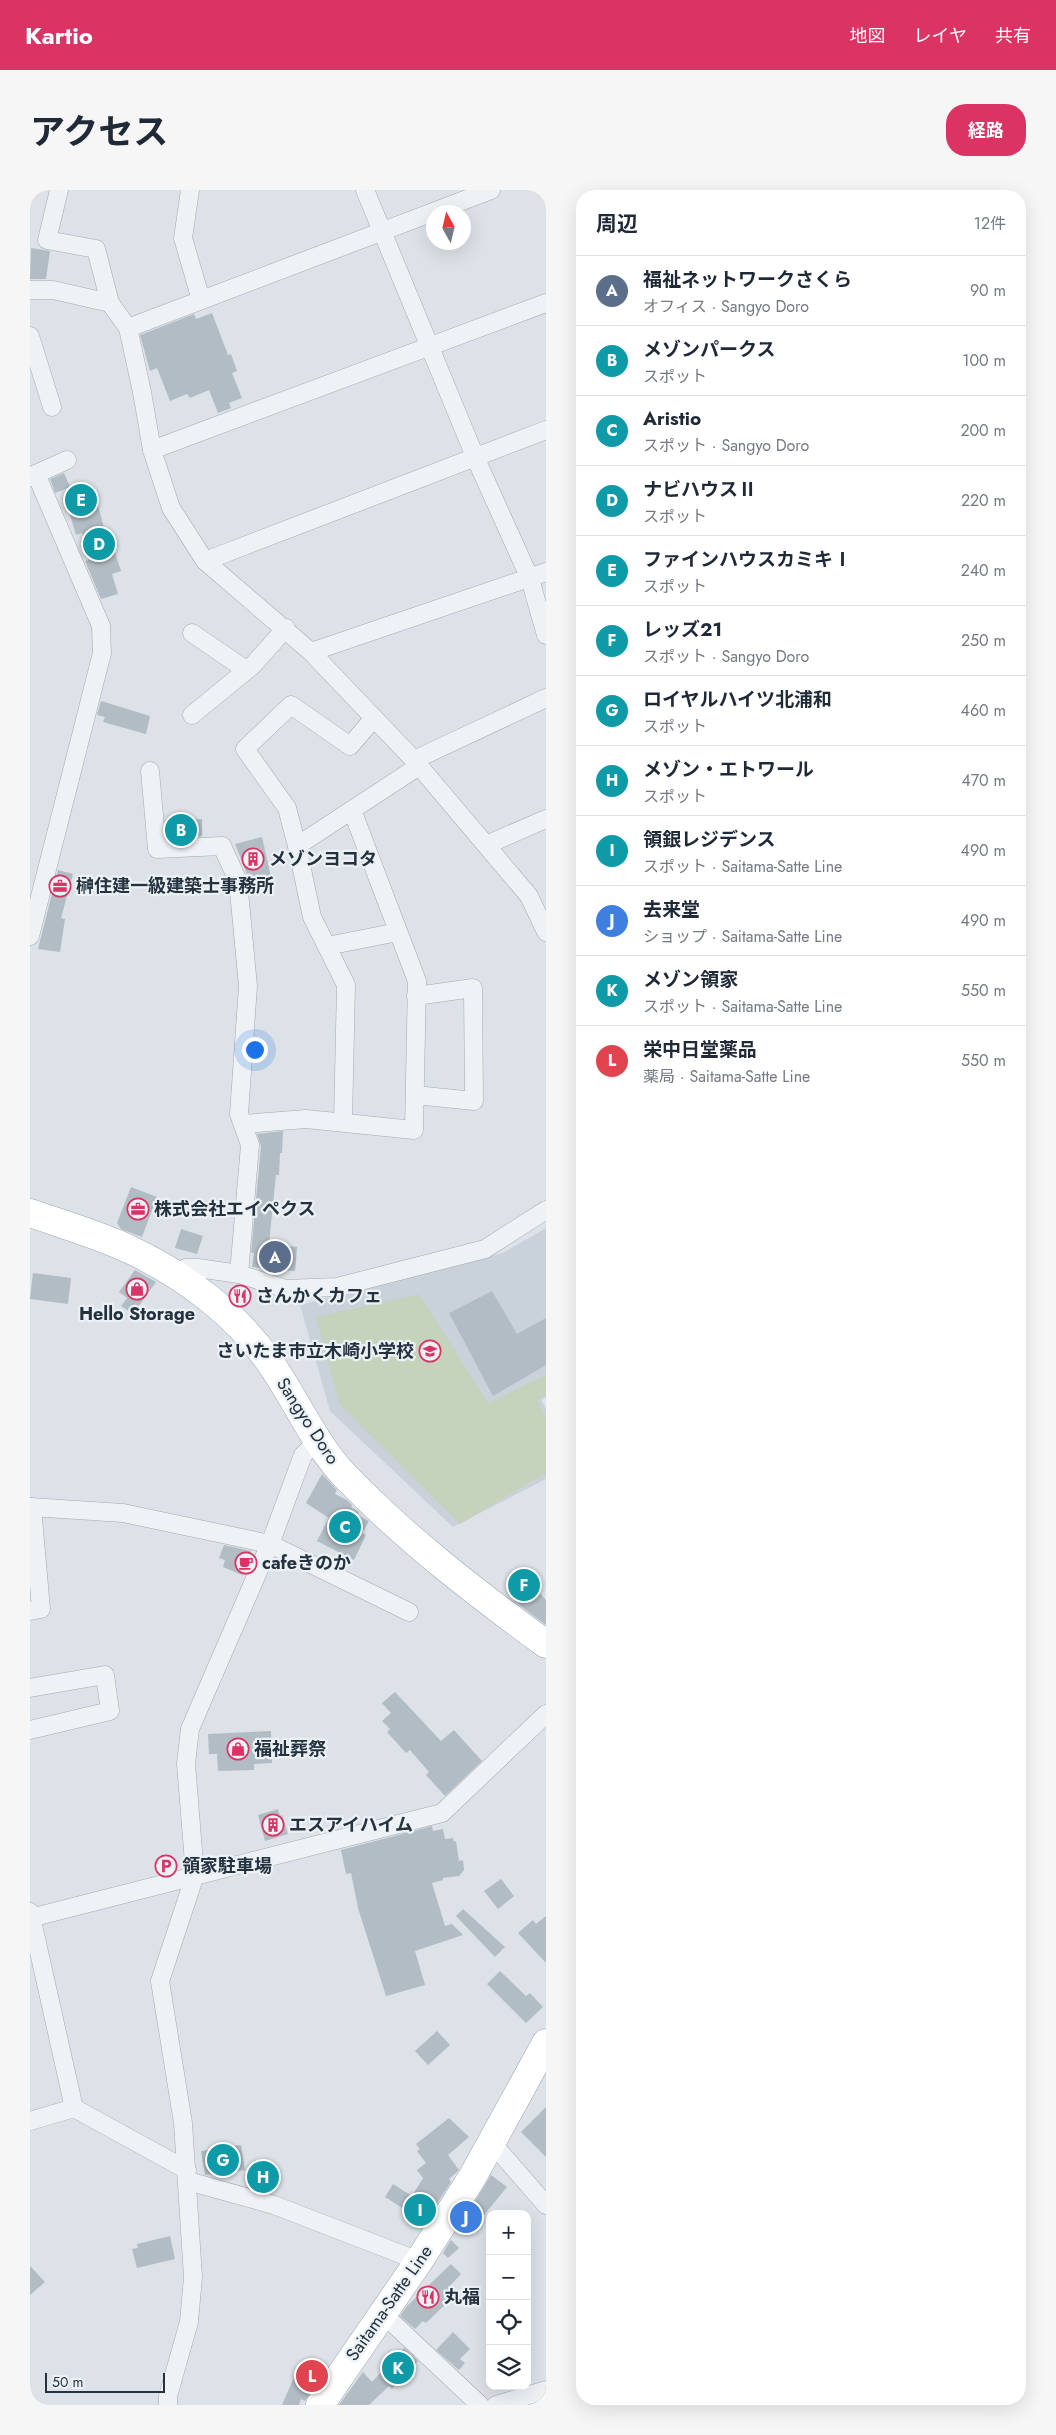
<!DOCTYPE html>
<html lang="ja">
<head>
<meta charset="utf-8">
<style>
  :root { --surface:#fff; --page:#f6f6f7; --text:#1f2937; --muted:#747a83; --line:#e0e1e3; --accent:#da3364 }
  body { margin:0; font-family:Jost,"Noto Sans JP",sans-serif; background:var(--page); color:var(--text) }
  .controls { position:absolute; right:15px; bottom:15px; display:grid; overflow:hidden; border-radius:10px; box-shadow:0 5px 20px #0002 }
  .controls button { width:45px; height:45px; display:grid; place-items:center; padding:0; border:0; border-bottom:1px solid var(--line); background:var(--surface); color:var(--text); font:25px sans-serif }
  .compass { position:absolute; left:396px; top:15px; width:45px; height:45px; border-radius:50%; background:var(--surface); box-shadow:0 5px 20px #0002; rotate:352deg }
  .scale { position:absolute; left:15px; bottom:12px; width:120px; box-sizing:border-box; padding-left:5px; border:2px solid #24323f; border-top:0; font-size:14px; line-height:18px; white-space:nowrap; color:#24323f; -webkit-text-stroke:4px #ebf1f5; paint-order:stroke }
  .you { position:absolute; left:224px; top:859px; width:18px; height:18px; margin:-12px; border:4px solid #fff; border-radius:50%; background:#1a73e8; box-shadow:0 0 0 8px #1a73e833 }
  .badge { display:grid; place-items:center; width:32px; height:32px; border-radius:50%; background:var(--accent); color:#fff; font-size:16px; font-weight:700 }
  .pin { position:absolute; translate:-50% -50%; border:2px solid #fff; box-shadow:0 1px 5px #0006 }
  .list { margin:0; padding:0; list-style:none }
  h2 { display:flex; justify-content:space-between; align-items:center; height:65px; margin:0; padding:0 20px; font-size:21px }
  h2 small { font-size:16px; font-weight:400; color:var(--muted) }
  .list li { display:grid; grid-template-columns:32px 1fr auto; gap:15px; align-items:center; box-sizing:border-box; height:70px; padding:0 20px; border-top:1px solid var(--line) }
  .list b { display:block; font-size:19px; white-space:nowrap }
  .list p { margin:0; font-size:16px; white-space:nowrap; color:var(--muted) }
  .list em { font-size:16px; font-style:normal; color:var(--muted) }
  .icon { flex:none; width:28px; height:28px; fill:none; stroke:currentColor; stroke-width:2; stroke-linecap:round; stroke-linejoin:round }
  .map { position:relative; flex:none; width:516px; height:2215px; overflow:hidden; border-radius:20px }
  header { display:flex; align-items:center; gap:30px; box-sizing:border-box; height:70px; padding:0 25px; background:var(--accent); color:#fff }
  header strong { font-size:24px }
  nav { display:flex; gap:28px; margin-inline-start:auto; font-size:18px }
  .intro { display:flex; align-items:center; justify-content:space-between; box-sizing:border-box; height:120px; padding:0 30px }
  h1 { margin:0; font-size:35px }
  .button { padding:12px 22px; border-radius:20px; background:var(--accent); color:#fff; font-size:18px; font-weight:700 }
  main { display:flex; gap:30px; padding:0 30px }
  aside { flex:1; background:var(--surface); border-radius:20px; box-shadow:0 5px 20px #0002 }
  .map>svg:first-child { display:block }
  .built { fill:#c9d1da }
  .green { fill:#c5d2bc }
  .building { fill:#b2bcc5 }
  .lines { fill:none; stroke-linecap:round; stroke-linejoin:round }
  .minor-casing { stroke:#a1aab1; stroke-width:19 }
  .primary-casing { stroke:#9aa8b4; stroke-width:29 }
  .minor { stroke:#eff2f5; stroke-width:18 }
  .primary { stroke:#fff; stroke-width:28 }
  .labels { text-anchor:middle; dominant-baseline:central; stroke-width:4.5; stroke-linejoin:round; paint-order:stroke }
  .poi-label { font-size:18px; font-weight:bold; fill:#24323f; stroke:#ebf1f5; text-anchor:start }
  .street-label { font-size:18px; fill:#24323f; stroke:#ebf1f5 }
</style>
</head>
<body>
<header>
<strong>Kartio</strong>
<nav><a>地図</a><a>レイヤ</a><a>共有</a></nav>
</header>
<div class="intro"><h1>アクセス</h1><a class="button">経路</a></div>
<main>
<div class="map">
<svg width="516" height="2215" viewBox="0 0 516 2215">
  <rect width="100%" height="100%" fill="#dce2e7"/>
  <path class="built" d="M 516,1038 L 516,1207 L 511,1210 L 516,1219 L 516,1289 L 423,1337 L 300,1221 L 270,1115 L 473,1063 Z"/>
  <path class="green" d="M 389,1104 L 458,1213 L 516,1185 L 516,1204 L 507,1209 L 516,1228 L 516,1283 L 430,1334 L 310,1215 L 286,1127 Z"/>
  <g class="building">
    <path d="M 1,58 L 20,61 L 16,89 L 0,89 Z"/>
    <path d="M 182,123 L 198,165 L 201,164 L 207,181 L 202,183 L 212,208 L 199,213 L 201,218 L 188,223 L 179,200 L 160,208 L 157,204 L 140,211 L 127,178 L 120,181 L 110,145 L 164,124 L 166,129 Z"/>
    <path d="M 34,283 L 40,297 L 25,303 L 20,289 Z"/>
    <path d="M 63,297 L 76,345 L 79,344 L 91,381 L 82,384 L 88,404 L 71,409 L 55,371 L 59,370 L 52,343 L 46,345 L 34,305 Z"/>
    <path d="M 71,511 L 120,526 L 116,544 L 73,532 L 75,527 L 67,525 Z"/>
    <path d="M 172,629 L 172,646 L 137,648 L 135,630 Z"/>
    <path d="M 232,647 L 243,696 L 220,704 L 218,687 L 205,654 Z"/>
    <path d="M 28,680 L 43,684 L 31,728 L 35,729 L 30,762 L 8,759 Z"/>
    <path d="M 253,941 L 252,963 L 250,963 L 249,985 L 246,985 L 239,1054 L 267,1057 L 265,1081 L 222,1077 L 224,1063 L 221,1063 L 231,956 L 227,944 Z"/>
    <path d="M 101,997 L 127,1007 L 112,1047 L 91,1039 L 87,1033 Z"/>
    <path d="M 151,1039 L 173,1046 L 167,1064 L 145,1058 Z"/>
    <path d="M 105,1080 L 126,1092 L 103,1124 L 91,1116 L 97,1108 L 89,1102 Z"/>
    <path d="M 3,1083 L 41,1088 L 38,1114 L 0,1109 Z"/>
    <path d="M 462,1101 L 487,1144 L 516,1128 L 516,1175 L 463,1206 L 419,1123 Z"/>
    <path d="M 292,1284 L 307,1300 L 305,1304 L 317,1310 L 322,1315 L 321,1317 L 329,1322 L 327,1325 L 339,1331 L 332,1343 L 336,1345 L 324,1370 L 287,1351 L 299,1328 L 276,1313 Z"/>
    <path d="M 194,1355 L 221,1361 L 212,1385 L 193,1377 L 195,1370 L 189,1368 Z"/>
    <path d="M 495,1387 L 516,1410 L 516,1435 L 484,1411 L 477,1403 Z"/>
    <path d="M 365,1502 L 411,1551 L 424,1540 L 452,1571 L 415,1606 L 396,1585 L 399,1582 L 380,1560 L 376,1563 L 357,1542 L 360,1539 L 352,1531 L 361,1523 L 352,1513 Z"/>
    <path d="M 241,1541 L 242,1573 L 224,1574 L 224,1580 L 188,1581 L 187,1564 L 179,1564 L 178,1544 Z"/>
    <path d="M 248,1619 L 250,1626 L 252,1625 L 258,1644 L 235,1651 L 228,1625 Z"/>
    <path d="M 402,1636 L 403,1641 L 413,1639 L 415,1649 L 423,1648 L 424,1652 L 426,1651 L 429,1671 L 433,1670 L 434,1680 L 429,1686 L 413,1688 L 413,1690 L 402,1693 L 415,1736 L 422,1734 L 433,1745 L 385,1761 L 395,1795 L 356,1806 L 328,1718 L 321,1683 L 316,1684 L 311,1660 Z"/>
    <path d="M 471,1689 L 484,1706 L 468,1719 L 454,1701 Z"/>
    <path d="M 433,1719 L 475,1757 L 465,1767 L 426,1726 Z"/>
    <path d="M 516,1726 L 516,1773 L 488,1743 L 503,1730 L 506,1734 Z"/>
    <path d="M 470,1781 L 496,1806 L 500,1803 L 513,1817 L 496,1833 L 457,1794 Z"/>
    <path d="M 407,1841 L 420,1855 L 398,1875 L 385,1861 Z"/>
    <path d="M 516,1917 L 516,1967 L 491,1942 Z"/>
    <path d="M 419,1928 L 439,1947 L 418,1965 L 429,1980 L 419,1989 L 421,1992 L 395,2032 L 355,2007 L 363,1994 L 382,2006 L 393,1988 L 387,1980 L 396,1973 L 387,1961 L 390,1959 L 386,1954 Z"/>
    <path d="M 211,1955 L 215,1980 L 175,1985 L 171,1961 Z"/>
    <path d="M 221,1973 L 247,1975 L 245,2001 L 219,1997 Z"/>
    <path d="M 461,1985 L 477,1997 L 449,2031 L 439,2021 Z"/>
    <path d="M 140,2046 L 145,2069 L 107,2078 L 102,2059 L 108,2058 L 107,2054 Z"/>
    <path d="M 421,2050 L 429,2058 L 418,2068 L 413,2063 Z"/>
    <path d="M 421,2074 L 431,2084 L 418,2098 L 425,2105 L 396,2133 L 393,2131 L 385,2139 L 370,2126 L 377,2116 Z"/>
    <path d="M 0,2076 L 15,2092 L 0,2105 Z"/>
    <path d="M 423,2142 L 440,2159 L 430,2169 L 435,2173 L 429,2180 L 406,2160 Z"/>
    <path d="M 374,2158 L 388,2171 L 362,2199 L 359,2196 L 339,2215 L 309,2215 L 333,2182 L 342,2192 Z"/>
    <path d="M 271,2171 L 294,2182 L 275,2211 L 271,2209 L 269,2215 L 252,2215 Z"/>
  </g>
  <g class="lines">
    <g class="minor-casing">
      <g id="minor">
        <path d="M 29,0 L 17,50 L 66,59 L 80,113 L 98,138 L 112,202 L 122,260 L 141,318 L 175,371 L 281,462 L 384,570 L 499,706 L 516,742"/>
        <path d="M 160,0 L 153,48 L 171,110"/>
        <path d="M 335,0 L 446,269 L 500,389 L 516,445"/>
        <path d="M 0,100 L 23,100 L 80,113"/>
        <path d="M 98,138 L 461,0"/>
        <path d="M 0,146 L 22,217"/>
        <path d="M 122,260 L 516,113"/>
        <path d="M 6,284 L 37,270"/>
        <path d="M 0,287 L 6,284 L 71,436 L 72,463 L 0,746"/>
        <path d="M 175,371 L 516,240"/>
        <path d="M 162,443 L 216,480"/>
        <path d="M 281,462 L 516,382"/>
        <path d="M 162,525 L 223,475 L 256,438"/>
        <path d="M 344,528 L 320,556 L 261,515 L 215,559 L 257,618 L 267,656 L 389,576"/>
        <path d="M 384,570 L 516,508"/>
        <path d="M 120,581 L 127,659 L 192,656 L 208,691 L 218,796 L 209,924 L 220,955 L 209,1084"/>
        <path d="M 456,655 L 516,629"/>
        <path d="M 267,656 L 282,727 L 316,795 L 313,932"/>
        <path d="M 297,756 L 368,742"/>
        <path d="M 385,905 L 444,911 L 443,798 L 386,806"/>
        <path d="M 213,934 L 276,929 L 384,940 L 387,791 L 322,620"/>
        <path d="M 144,1083 L 156,1078 L 168,1078 L 209,1084 L 256,1099 L 307,1097 L 455,1059 L 516,1020"/>
        <path d="M 0,1317 L 93,1323 L 240,1354 L 379,1422"/>
        <path d="M 0,1421 L 11,1419 L 2,1317"/>
        <path d="M 0,1498 L 75,1485 L 80,1521 L 0,1540"/>
        <path d="M 0,1722 L 44,1918"/>
        <path d="M 0,1728 L 412,1623 L 516,1524"/>
        <path d="M 0,1931 L 44,1918 L 157,1980"/>
        <path d="M 463,1954 L 516,2015"/>
        <path d="M 158,1991 L 244,2015 L 389,2071"/>
        <path d="M 352,2123 L 450,2215"/>
        <path d="M 138,2215 L 138,2206 L 159,2132 L 163,2087 L 153,1933 L 130,1791 L 165,1685 L 156,1574 L 160,1539 L 240,1354 L 273,1265 L 288,1251"/>
        <path d="M 466,2215 L 516,2200"/>
      </g>
    </g>
    <g class="primary-casing">
      <g id="primary">
        <path d="M 0,1023 C 34,1035 70,1045 103,1061 C 155,1086 206,1124 239,1171 C 266,1209 284,1254 316,1287 C 377,1350 446,1403 516,1454"/>
        <path d="M 290,2215 L 389,2071 L 443,1986 L 516,1853"/>
      </g>
    </g>
    <use href="#minor" class="minor"/>
    <use href="#primary" class="primary"/>
  </g>
  <defs>
    <g id="building-ring" transform="scale(1.125)"><circle r="9.5" fill="#ebf1f5" stroke="#da3364" stroke-width="1.5"/><path d="M-4-6H4V6H1V3H-1V6H-4ZM-2.5-4.3h1.7v1.8h-1.7ZM.8-4.3h1.7v1.8H.8ZM-2.5-1h1.7V.8h-1.7ZM.8-1h1.7V.8H.8Z" fill="#da3364"/></g>
    <g id="office-ring" transform="scale(1.125)"><circle r="9.5" fill="#ebf1f5" stroke="#da3364" stroke-width="1.5"/><path d="M-6-3h4V-5.5h4V-3h4V5H-6ZM-1-4.5V-3h2v-1.5ZM-6 0V1H6V0Z" fill="#da3364"/></g>
    <g id="shop-ring" transform="scale(1.125)"><circle r="9.5" fill="#ebf1f5" stroke="#da3364" stroke-width="1.5"/><path d="M-5-2.5h2.3a2.7 3.5 0 0 1 5.4 0H5L5.5 6h-11ZM-1.5-2.5h3a1.5 2.3 0 0 0-3 0Z" fill="#da3364"/></g>
    <g id="restaurant-ring" transform="scale(1.125)"><circle r="9.5" fill="#ebf1f5" stroke="#da3364" stroke-width="1.5"/><path d="M-5-6h1v4h1v-4h1v4h1v-4h1v5L-1.5 .5V6h-2V.5L-5-1ZM5-6V6H3V1.5H1.5Q1.5-4 5-6Z" fill="#da3364"/></g>
    <g id="school-ring" transform="scale(1.125)"><circle r="9.5" fill="#ebf1f5" stroke="#da3364" stroke-width="1.5"/><path d="M0-5L7-2L0 1L-7-2ZM-4 1L0 2.5L4 1V4Q0 6-4 4Z" fill="#da3364"/></g>
    <g id="cafe-ring" transform="scale(1.125)"><circle r="9.5" fill="#ebf1f5" stroke="#da3364" stroke-width="1.5"/><path d="M-5.5-4.5H6V0H3Q3 3.5 0 3.5H-2.5Q-5.5 3.5-5.5 0ZM3-3.2v2h1.7v-2ZM-6 4.5H4V6H-6Z" fill="#da3364"/></g>
    <g id="parking-ring" transform="scale(1.125)"><circle r="9.5" fill="#ebf1f5" stroke="#da3364" stroke-width="1.5"/><path d="M-3.5-5.5H1a3.5 3.5 0 0 1 0 7H-1V5.5H-3.5ZM-1-3.4V-.6H.8a1.4 1.4 0 0 0 0-2.8Z" fill="#da3364"/></g>
  </defs>
  <g fill-rule="evenodd">
    <use href="#building-ring" x="223" y="669"/>
    <use href="#office-ring" x="30" y="696"/>
    <use href="#office-ring" x="108" y="1019"/>
    <use href="#shop-ring" x="107" y="1099"/>
    <use href="#restaurant-ring" x="210" y="1106"/>
    <use href="#school-ring" x="400" y="1161"/>
    <use href="#cafe-ring" x="216" y="1373"/>
    <use href="#shop-ring" x="208" y="1559"/>
    <use href="#building-ring" x="243" y="1635"/>
    <use href="#parking-ring" x="136" y="1676"/>
    <use href="#restaurant-ring" x="398" y="2107"/>
  </g>
  <g class="labels">
    <g class="poi-label">
      <text x="239" y="669">メゾンヨコタ</text>
      <text x="46" y="696">榊住建一級建築士事務所</text>
      <text x="124" y="1019">株式会社エイペクス</text>
      <text x="226" y="1106">さんかくカフェ</text>
      <text x="107" y="1124" text-anchor="middle">Hello Storage</text>
      <text x="384" y="1161" text-anchor="end">さいたま市立木崎小学校</text>
      <text x="232" y="1373">cafeきのか</text>
      <text x="224" y="1559">福祉葬祭</text>
      <text x="259" y="1635">エスアイハイム</text>
      <text x="152" y="1676">領家駐車場</text>
      <text x="414" y="2107">丸福</text>
    </g>
    <g class="street-label">
      <text transform="translate(278 1231) rotate(57)">Sangyo Doro</text>
      <text transform="translate(359 2113) rotate(-55)">Saitama-Satte Line</text>
    </g>
  </g>
</svg>
<div class="controls">
<button>+</button>
<button>−</button>
<button><svg class="icon" aria-label="locate" viewBox="0 0 24 24"><circle cx="12" cy="12" r="6"/><path d="M12 2v4M12 18v4M2 12h4M18 12h4"/></svg></button>
<button><svg class="icon" aria-label="layers" viewBox="0 0 24 24"><path d="M12 4l9 5-9 5-9-5zM3 14l9 5 9-5"/></svg></button>
</div>
<svg class="compass" viewBox="-18 -18 36 36"><path d="M0-13l5 13h-10z" fill="#e53935"/><path d="M0 13l5-13h-10z" fill="#747a83"/></svg>
<div class="scale">50 m</div>
<div class="you"></div>
<div class="pin badge" style="left:245px;top:1067px;background:#5c6f8a">A</div>
<div class="pin badge" style="left:151px;top:640px;background:#0f9aa8">B</div>
<div class="pin badge" style="left:315px;top:1337px;background:#0f9aa8">C</div>
<div class="pin badge" style="left:69px;top:354px;background:#0f9aa8">D</div>
<div class="pin badge" style="left:51px;top:310px;background:#0f9aa8">E</div>
<div class="pin badge" style="left:494px;top:1395px;background:#0f9aa8">F</div>
<div class="pin badge" style="left:193px;top:1970px;background:#0f9aa8">G</div>
<div class="pin badge" style="left:233px;top:1987px;background:#0f9aa8">H</div>
<div class="pin badge" style="left:390px;top:2020px;background:#0f9aa8">I</div>
<div class="pin badge" style="left:436px;top:2027px;background:#3f7fe0">J</div>
<div class="pin badge" style="left:368px;top:2178px;background:#0f9aa8">K</div>
<div class="pin badge" style="left:282px;top:2186px;background:#e0444e">L</div>
</div>
<aside>
<h2>周辺<small>12件</small></h2>
<ul class="list">
<li><span class="badge" style="background:#5c6f8a">A</span><div><b>福祉ネットワークさくら</b><p>オフィス · Sangyo Doro</p></div><em>90 m</em></li>
<li><span class="badge" style="background:#0f9aa8">B</span><div><b>メゾンパークス</b><p>スポット</p></div><em>100 m</em></li>
<li><span class="badge" style="background:#0f9aa8">C</span><div><b>Aristio</b><p>スポット · Sangyo Doro</p></div><em>200 m</em></li>
<li><span class="badge" style="background:#0f9aa8">D</span><div><b>ナビハウスⅡ</b><p>スポット</p></div><em>220 m</em></li>
<li><span class="badge" style="background:#0f9aa8">E</span><div><b>ファインハウスカミキⅠ</b><p>スポット</p></div><em>240 m</em></li>
<li><span class="badge" style="background:#0f9aa8">F</span><div><b>レッズ21</b><p>スポット · Sangyo Doro</p></div><em>250 m</em></li>
<li><span class="badge" style="background:#0f9aa8">G</span><div><b>ロイヤルハイツ北浦和</b><p>スポット</p></div><em>460 m</em></li>
<li><span class="badge" style="background:#0f9aa8">H</span><div><b>メゾン・エトワール</b><p>スポット</p></div><em>470 m</em></li>
<li><span class="badge" style="background:#0f9aa8">I</span><div><b>領銀レジデンス</b><p>スポット · Saitama-Satte Line</p></div><em>490 m</em></li>
<li><span class="badge" style="background:#3f7fe0">J</span><div><b>去来堂</b><p>ショップ · Saitama-Satte Line</p></div><em>490 m</em></li>
<li><span class="badge" style="background:#0f9aa8">K</span><div><b>メゾン領家</b><p>スポット · Saitama-Satte Line</p></div><em>550 m</em></li>
<li><span class="badge" style="background:#e0444e">L</span><div><b>栄中日堂薬品</b><p>薬局 · Saitama-Satte Line</p></div><em>550 m</em></li>
</ul>
</aside>
</main>
</body>
</html>
